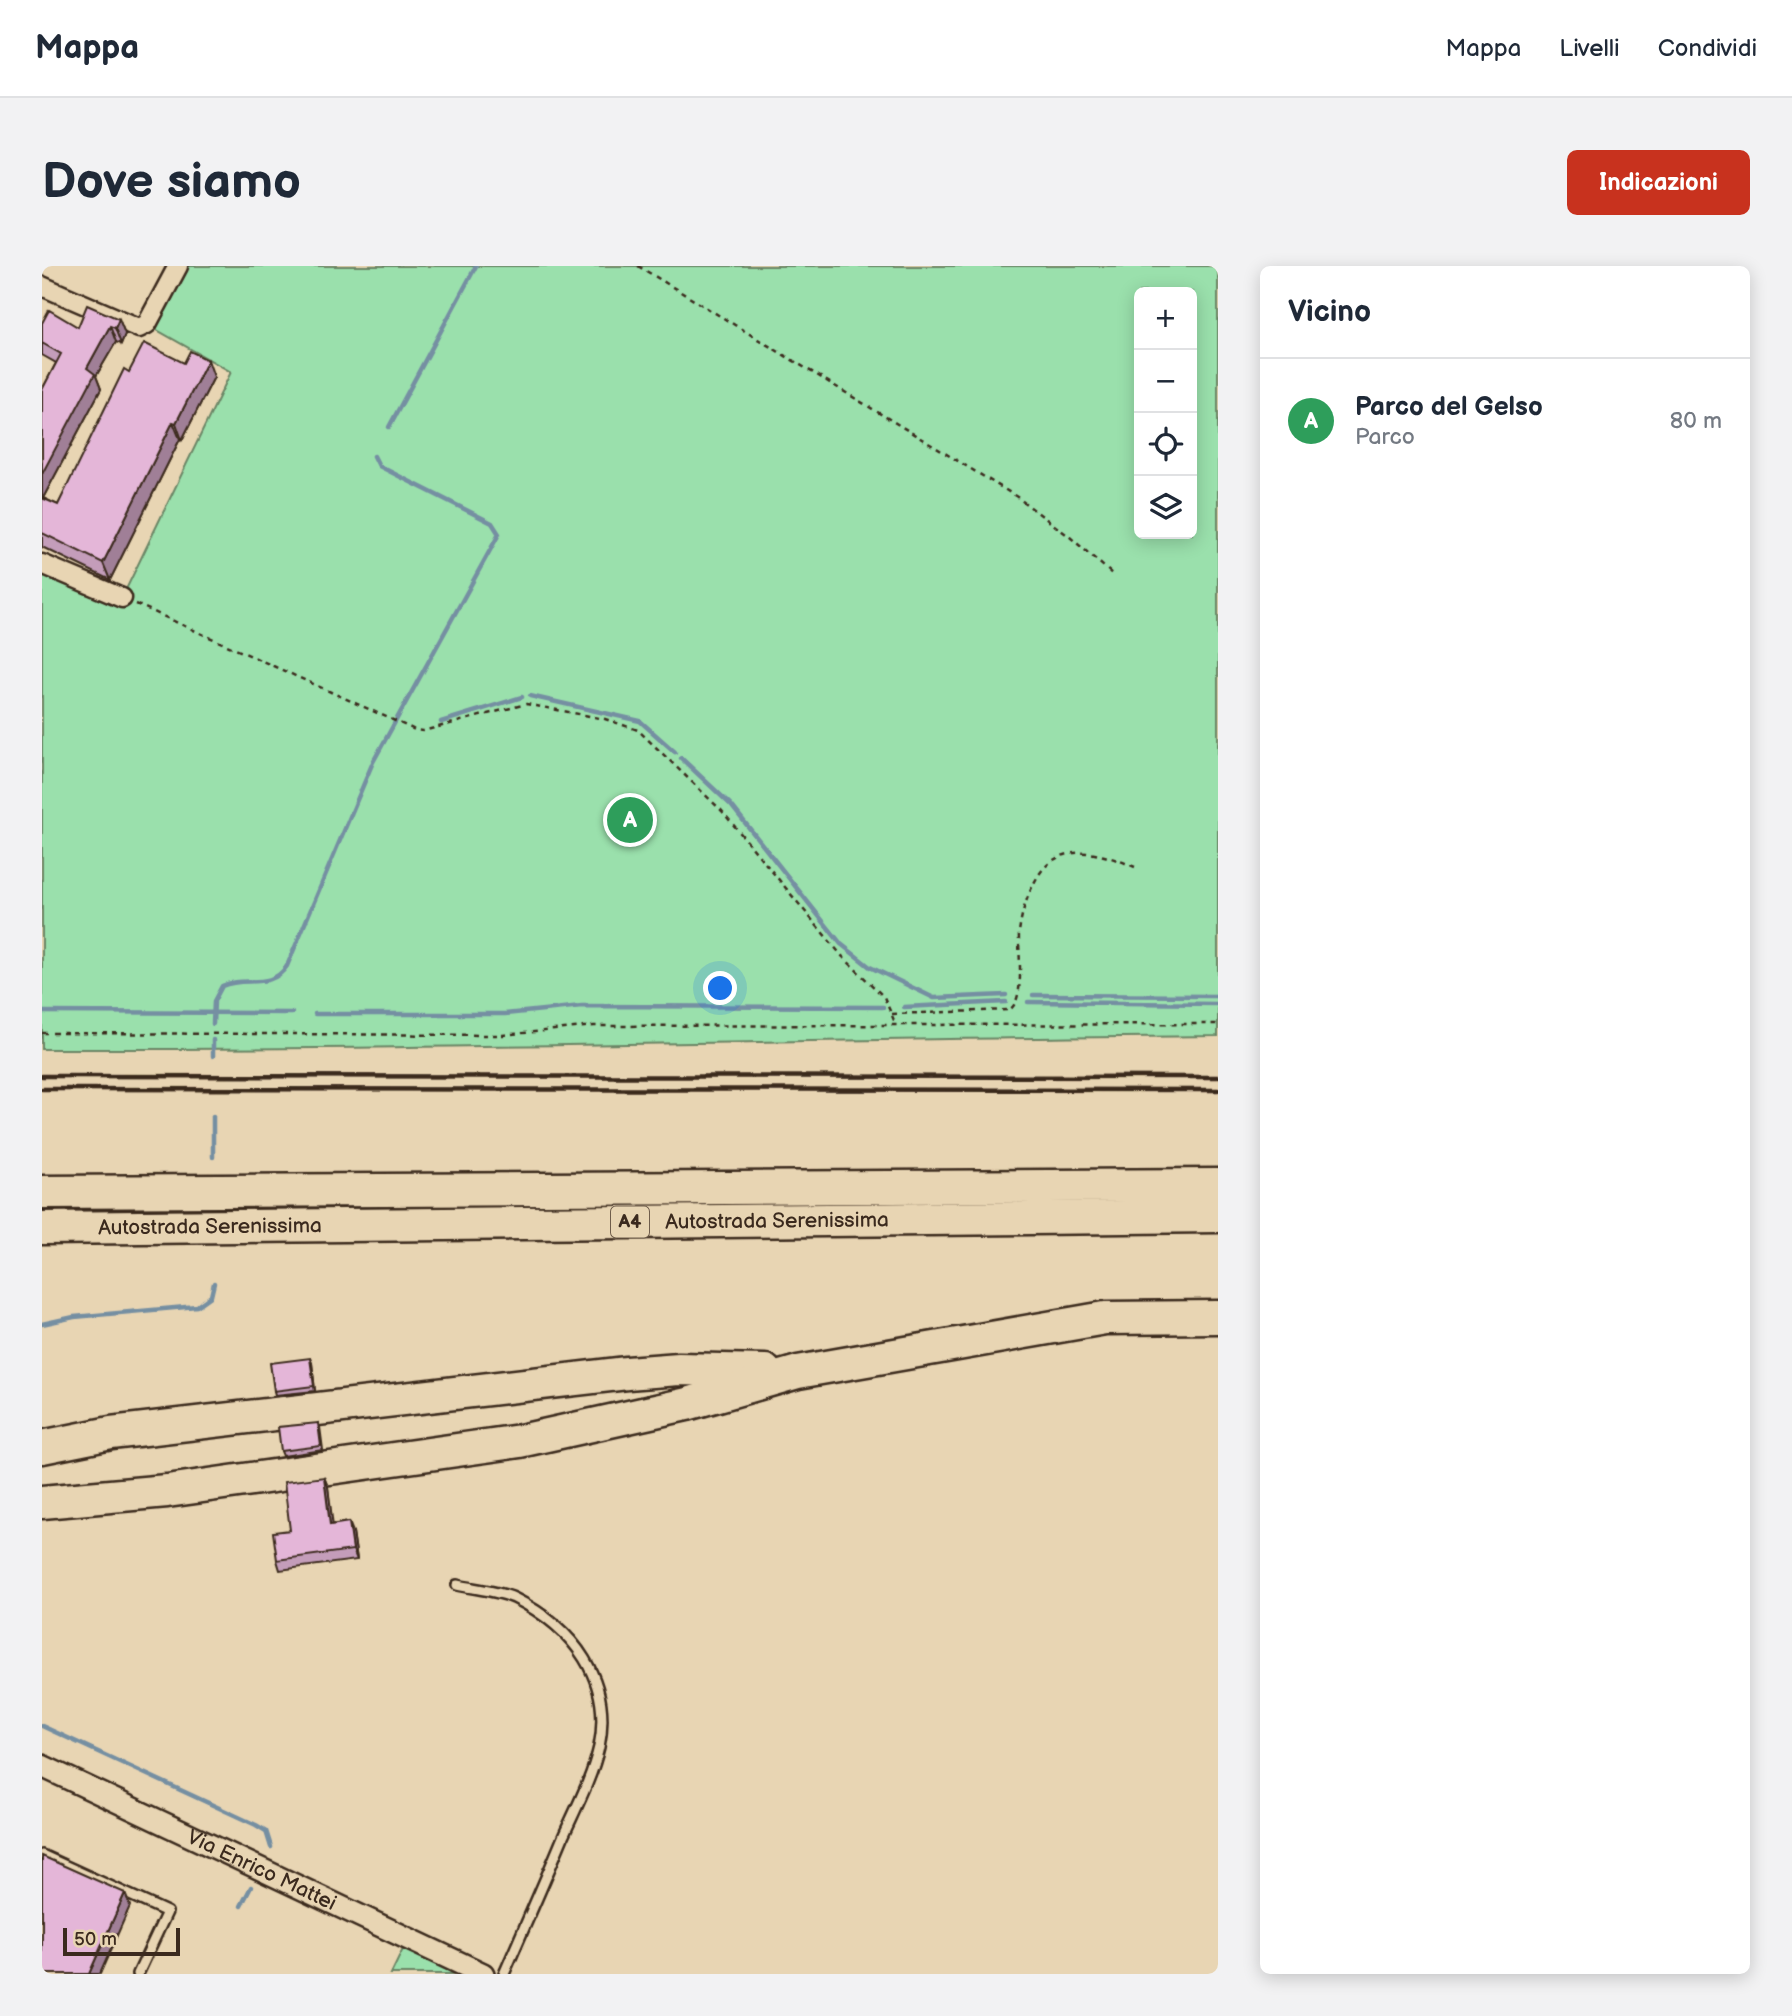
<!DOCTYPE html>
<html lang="it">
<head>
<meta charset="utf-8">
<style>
  :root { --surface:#fff; --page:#f2f2f3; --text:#1f2937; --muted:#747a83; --line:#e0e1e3; --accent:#c8321e }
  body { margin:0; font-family:"Balsamiq Sans",sans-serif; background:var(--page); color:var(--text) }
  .controls { position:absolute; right:21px; top:21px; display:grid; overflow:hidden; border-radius:10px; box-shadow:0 4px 18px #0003 }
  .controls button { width:63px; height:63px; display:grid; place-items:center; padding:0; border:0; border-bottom:2px solid var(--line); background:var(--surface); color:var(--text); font:35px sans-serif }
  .scale { position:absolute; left:21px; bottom:18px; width:117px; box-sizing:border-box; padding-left:7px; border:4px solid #3b2a1e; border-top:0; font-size:19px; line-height:24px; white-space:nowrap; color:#3b2a1e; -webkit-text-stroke:5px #e8d5b3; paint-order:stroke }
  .you { position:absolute; left:679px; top:723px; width:24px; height:24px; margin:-18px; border:5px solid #fff; border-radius:50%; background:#1a73e8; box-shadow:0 0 0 10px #1a73e833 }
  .badge { display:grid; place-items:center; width:46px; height:46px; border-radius:50%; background:var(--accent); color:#fff; font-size:23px; font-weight:700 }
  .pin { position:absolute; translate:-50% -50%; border:4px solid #fff; box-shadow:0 2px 7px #0006 }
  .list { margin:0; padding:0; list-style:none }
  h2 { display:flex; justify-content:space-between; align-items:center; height:91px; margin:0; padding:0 28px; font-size:30px }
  h2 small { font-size:23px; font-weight:400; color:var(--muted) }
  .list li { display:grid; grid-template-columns:46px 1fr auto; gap:21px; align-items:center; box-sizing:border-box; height:126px; padding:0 28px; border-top:2px solid var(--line) }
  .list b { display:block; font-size:26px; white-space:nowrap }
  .list p { margin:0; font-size:23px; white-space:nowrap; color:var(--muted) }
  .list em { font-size:23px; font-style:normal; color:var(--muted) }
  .icon { flex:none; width:38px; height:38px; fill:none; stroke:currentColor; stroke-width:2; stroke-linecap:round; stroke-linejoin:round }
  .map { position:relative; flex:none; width:1176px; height:1708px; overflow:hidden; border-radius:10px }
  header { display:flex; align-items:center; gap:42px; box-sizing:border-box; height:98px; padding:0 35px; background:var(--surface); border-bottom:2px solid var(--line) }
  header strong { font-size:33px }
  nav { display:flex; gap:38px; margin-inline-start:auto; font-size:24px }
  .intro { display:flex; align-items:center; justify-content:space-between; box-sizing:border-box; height:168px; padding:0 42px }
  h1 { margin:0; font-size:49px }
  .button { padding:18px 32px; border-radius:10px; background:var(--accent); color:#fff; font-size:24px; font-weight:700 }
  main { display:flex; gap:42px; padding:0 42px }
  aside { flex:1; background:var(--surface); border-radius:10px; box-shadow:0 4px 18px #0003 }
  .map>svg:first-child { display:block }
  .green { fill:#9ae0ac; stroke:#6a8565; stroke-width:2; fill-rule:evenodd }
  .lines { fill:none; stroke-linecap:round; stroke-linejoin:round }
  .stream { stroke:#758fa2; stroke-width:4.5 }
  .service-casing { stroke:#3b2a1e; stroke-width:14 }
  .minor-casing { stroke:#3b2a1e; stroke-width:23 }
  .tertiary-casing { stroke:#3b2a1e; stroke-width:26 }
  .motorway-casing { stroke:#3b2a1e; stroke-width:37 }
  .path { stroke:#3b2a1e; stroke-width:2.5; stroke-dasharray:5 5; stroke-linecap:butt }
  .service { stroke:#e8d5b3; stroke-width:9 }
  .minor { stroke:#e8d5b3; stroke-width:18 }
  .tertiary { stroke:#e8d5b3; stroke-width:21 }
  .motorway { stroke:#e8d5b3; stroke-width:32 }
  .rail { stroke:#3b2a1e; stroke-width:4.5 }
  .wall { fill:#c49dba; stroke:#3b2a1e; stroke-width:2 }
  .shaded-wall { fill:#a07f97; stroke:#3b2a1e; stroke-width:2 }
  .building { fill:#e4b6d8; stroke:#3b2a1e; stroke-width:2 }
  .labels { text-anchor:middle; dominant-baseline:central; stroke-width:5; stroke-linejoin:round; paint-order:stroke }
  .shield { fill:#e8d5b3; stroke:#6f5d4b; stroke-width:2 }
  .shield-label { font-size:19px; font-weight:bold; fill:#3b2a1e }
  .street-label { font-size:21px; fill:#3b2a1e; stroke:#e8d5b3 }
</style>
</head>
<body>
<header>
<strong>Mappa</strong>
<nav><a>Mappa</a><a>Livelli</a><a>Condividi</a></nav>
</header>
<div class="intro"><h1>Dove siamo</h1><a class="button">Indicazioni</a></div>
<main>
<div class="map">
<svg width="1176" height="1708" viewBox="0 0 1176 1708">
  <rect width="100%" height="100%" fill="#e8d5b3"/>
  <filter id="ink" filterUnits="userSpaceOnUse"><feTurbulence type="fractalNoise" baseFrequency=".0143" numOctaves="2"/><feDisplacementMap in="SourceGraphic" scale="14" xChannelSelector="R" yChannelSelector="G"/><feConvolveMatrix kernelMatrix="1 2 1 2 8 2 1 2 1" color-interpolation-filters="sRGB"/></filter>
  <g filter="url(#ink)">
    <g class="green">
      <path d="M 140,0 L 1176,0 L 1176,770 C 784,773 392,784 0,783 L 0,305 L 77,338 L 189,106 L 108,60 ZM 1097,26 L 1150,26 L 1150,268 L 1097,268 Z"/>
      <path d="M 361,1683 L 416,1708 L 349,1708 Z"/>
    </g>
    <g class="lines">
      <g class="stream">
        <path d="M 347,161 L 434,0"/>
        <path d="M 488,430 L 598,455 L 633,486"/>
        <path d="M 399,456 L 480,431"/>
        <path d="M 639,492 L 689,539 L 799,678 L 828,701 L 892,732 L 964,729"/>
        <path d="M 991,729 L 1176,730"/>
        <path d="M 986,736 L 1176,738"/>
        <path d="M 862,741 L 964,736"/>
        <path d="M 0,746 L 250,747"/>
        <path d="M 273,748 L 463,748 L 540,740 L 841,741"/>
        <path d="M 171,758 L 172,735 L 180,720 C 203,709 228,725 245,700 L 331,496 L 457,268 L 450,257 L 337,200 L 332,190"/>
        <path d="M 171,790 L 171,774"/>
        <path d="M 171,891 L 171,850"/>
        <path d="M 0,1058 L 32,1051 L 155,1040 L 169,1030 L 172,1017"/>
        <path d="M 0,1460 L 214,1559 L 224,1565 L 229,1581"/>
        <path d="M 199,1640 L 209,1621"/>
      </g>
      <g class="service-casing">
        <g id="service">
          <path d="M 415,1319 C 433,1323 456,1325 472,1332 C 532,1362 571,1414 557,1481 C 550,1512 534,1542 521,1571 C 502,1617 482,1662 462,1708"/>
          <path d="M 0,1589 L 125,1646 L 96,1708"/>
        </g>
      </g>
      <g class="minor-casing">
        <g id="minor">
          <path d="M 0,20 L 97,62 L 105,58 L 136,0"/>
          <path d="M 0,298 L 80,332"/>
        </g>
      </g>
      <g class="tertiary-casing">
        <g id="tertiary">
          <path id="s1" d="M 0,1500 L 441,1708"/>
        </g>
      </g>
      <g class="motorway-casing">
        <g id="motorway">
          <path d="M 0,926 L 1176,919"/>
          <path id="s2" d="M 0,962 L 1176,950"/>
          <path d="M 0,1181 L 69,1167 L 585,1107 L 637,1103 L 723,1105"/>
          <path d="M 0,1236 L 125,1225 L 478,1175 L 645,1138 L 756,1106 L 1063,1052 L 1176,1051"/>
        </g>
      </g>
      <g class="path">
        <path d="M 596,0 L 975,231 L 1028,271 L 1070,308"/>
        <path d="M 94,338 L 373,464 L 381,465 L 484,438 L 563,453 L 596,464 L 680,545 L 800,690 L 842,731 L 854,759"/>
        <path d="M 850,748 L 967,744 C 984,734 976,686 977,667 C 979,647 986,627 996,610 C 1019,574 1060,587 1093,601"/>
        <path d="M 0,767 L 461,769 L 552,760 L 1176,758"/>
      </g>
      <use href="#service" class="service"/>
      <use href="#minor" class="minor"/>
      <use href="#tertiary" class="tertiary"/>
      <use href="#motorway" class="motorway"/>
      <g class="rail">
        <path d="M 0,810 L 1176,811"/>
        <path d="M 0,823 L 1176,824"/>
      </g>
    </g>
    <g class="wall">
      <path d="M 77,53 L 83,68 L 79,78 L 74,76 L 54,110 L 59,123 L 1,232 L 16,239 L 87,106 L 142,97 L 172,111 L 140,174 L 138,173 L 68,314 L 0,281 L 0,124 L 14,97 L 0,89 L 0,57 L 36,61 Z"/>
      <path d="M 270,1097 L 273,1125 L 233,1129 L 232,1125 Z"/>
      <path d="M 276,1157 L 278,1161 L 281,1184 L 241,1190 L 239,1185 Z"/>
      <path d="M 282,1211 L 286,1221 L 290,1258 L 311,1266 L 315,1294 L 238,1304 L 235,1294 Z"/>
    </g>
    <g class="shaded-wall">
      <path d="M 77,53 L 83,68 L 79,78 L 73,62 Z"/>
      <path d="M 68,60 L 74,76 L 54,110 L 59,123 L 0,234 L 0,208 L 45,102 Z"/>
      <path d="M 166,94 L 172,111 L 140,174 L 134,157 Z"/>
      <path d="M 131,156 L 138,173 L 68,314 L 61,297 Z"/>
      <path d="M 268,1092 L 270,1097 L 273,1125 L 272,1120 Z"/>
      <path d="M 282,1211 L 286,1221 L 292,1269 L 288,1259 Z"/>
      <path d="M 307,1256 L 311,1266 L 315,1294 L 311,1284 Z"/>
      <path d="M 83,1627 L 88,1640 L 58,1708 L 47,1708 Z"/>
    </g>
    <g class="building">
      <path d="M 45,39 L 77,53 L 73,62 L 68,60 L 45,102 L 53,108 L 0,208 L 0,124 L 19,88 L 0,77 L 0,57 L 7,44 L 36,61 Z"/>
      <path d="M 102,77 L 142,97 L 148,85 L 166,94 L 134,157 L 131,156 L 61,297 L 0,267 L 0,232 L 16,239 L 82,103 L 87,106 Z"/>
      <path d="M 268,1092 L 272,1120 L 232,1125 L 228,1097 Z"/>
      <path d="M 276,1157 L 279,1180 L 239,1185 L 236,1161 Z"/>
      <path d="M 282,1211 L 288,1259 L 307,1256 L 311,1284 L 235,1294 L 231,1266 L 248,1264 L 242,1216 Z"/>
      <path d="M 0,1590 L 83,1627 L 47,1708 L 0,1708 Z"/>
    </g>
  </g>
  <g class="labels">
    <rect class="shield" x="569" y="940.5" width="38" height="31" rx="5"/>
    <g class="shield-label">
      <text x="588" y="956">A4</text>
    </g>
    <g class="street-label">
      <text stroke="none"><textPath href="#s2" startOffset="735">Autostrada Serenissima</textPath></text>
      <text stroke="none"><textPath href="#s2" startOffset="168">Autostrada Serenissima</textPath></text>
      <text stroke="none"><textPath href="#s1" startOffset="243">Via Enrico Mattei</textPath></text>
    </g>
  </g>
</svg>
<div class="controls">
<button>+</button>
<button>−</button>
<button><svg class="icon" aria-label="locate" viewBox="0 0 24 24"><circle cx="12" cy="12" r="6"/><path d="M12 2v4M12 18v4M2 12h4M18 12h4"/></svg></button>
<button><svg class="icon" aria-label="layers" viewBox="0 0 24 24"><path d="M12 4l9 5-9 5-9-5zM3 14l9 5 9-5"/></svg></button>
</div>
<div class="scale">50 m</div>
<div class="you"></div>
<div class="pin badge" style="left:588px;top:554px;background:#2e9e5b">A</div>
</div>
<aside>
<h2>Vicino<small></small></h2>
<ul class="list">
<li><span class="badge" style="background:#2e9e5b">A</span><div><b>Parco del Gelso</b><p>Parco</p></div><em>80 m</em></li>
</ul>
</aside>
</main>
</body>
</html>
